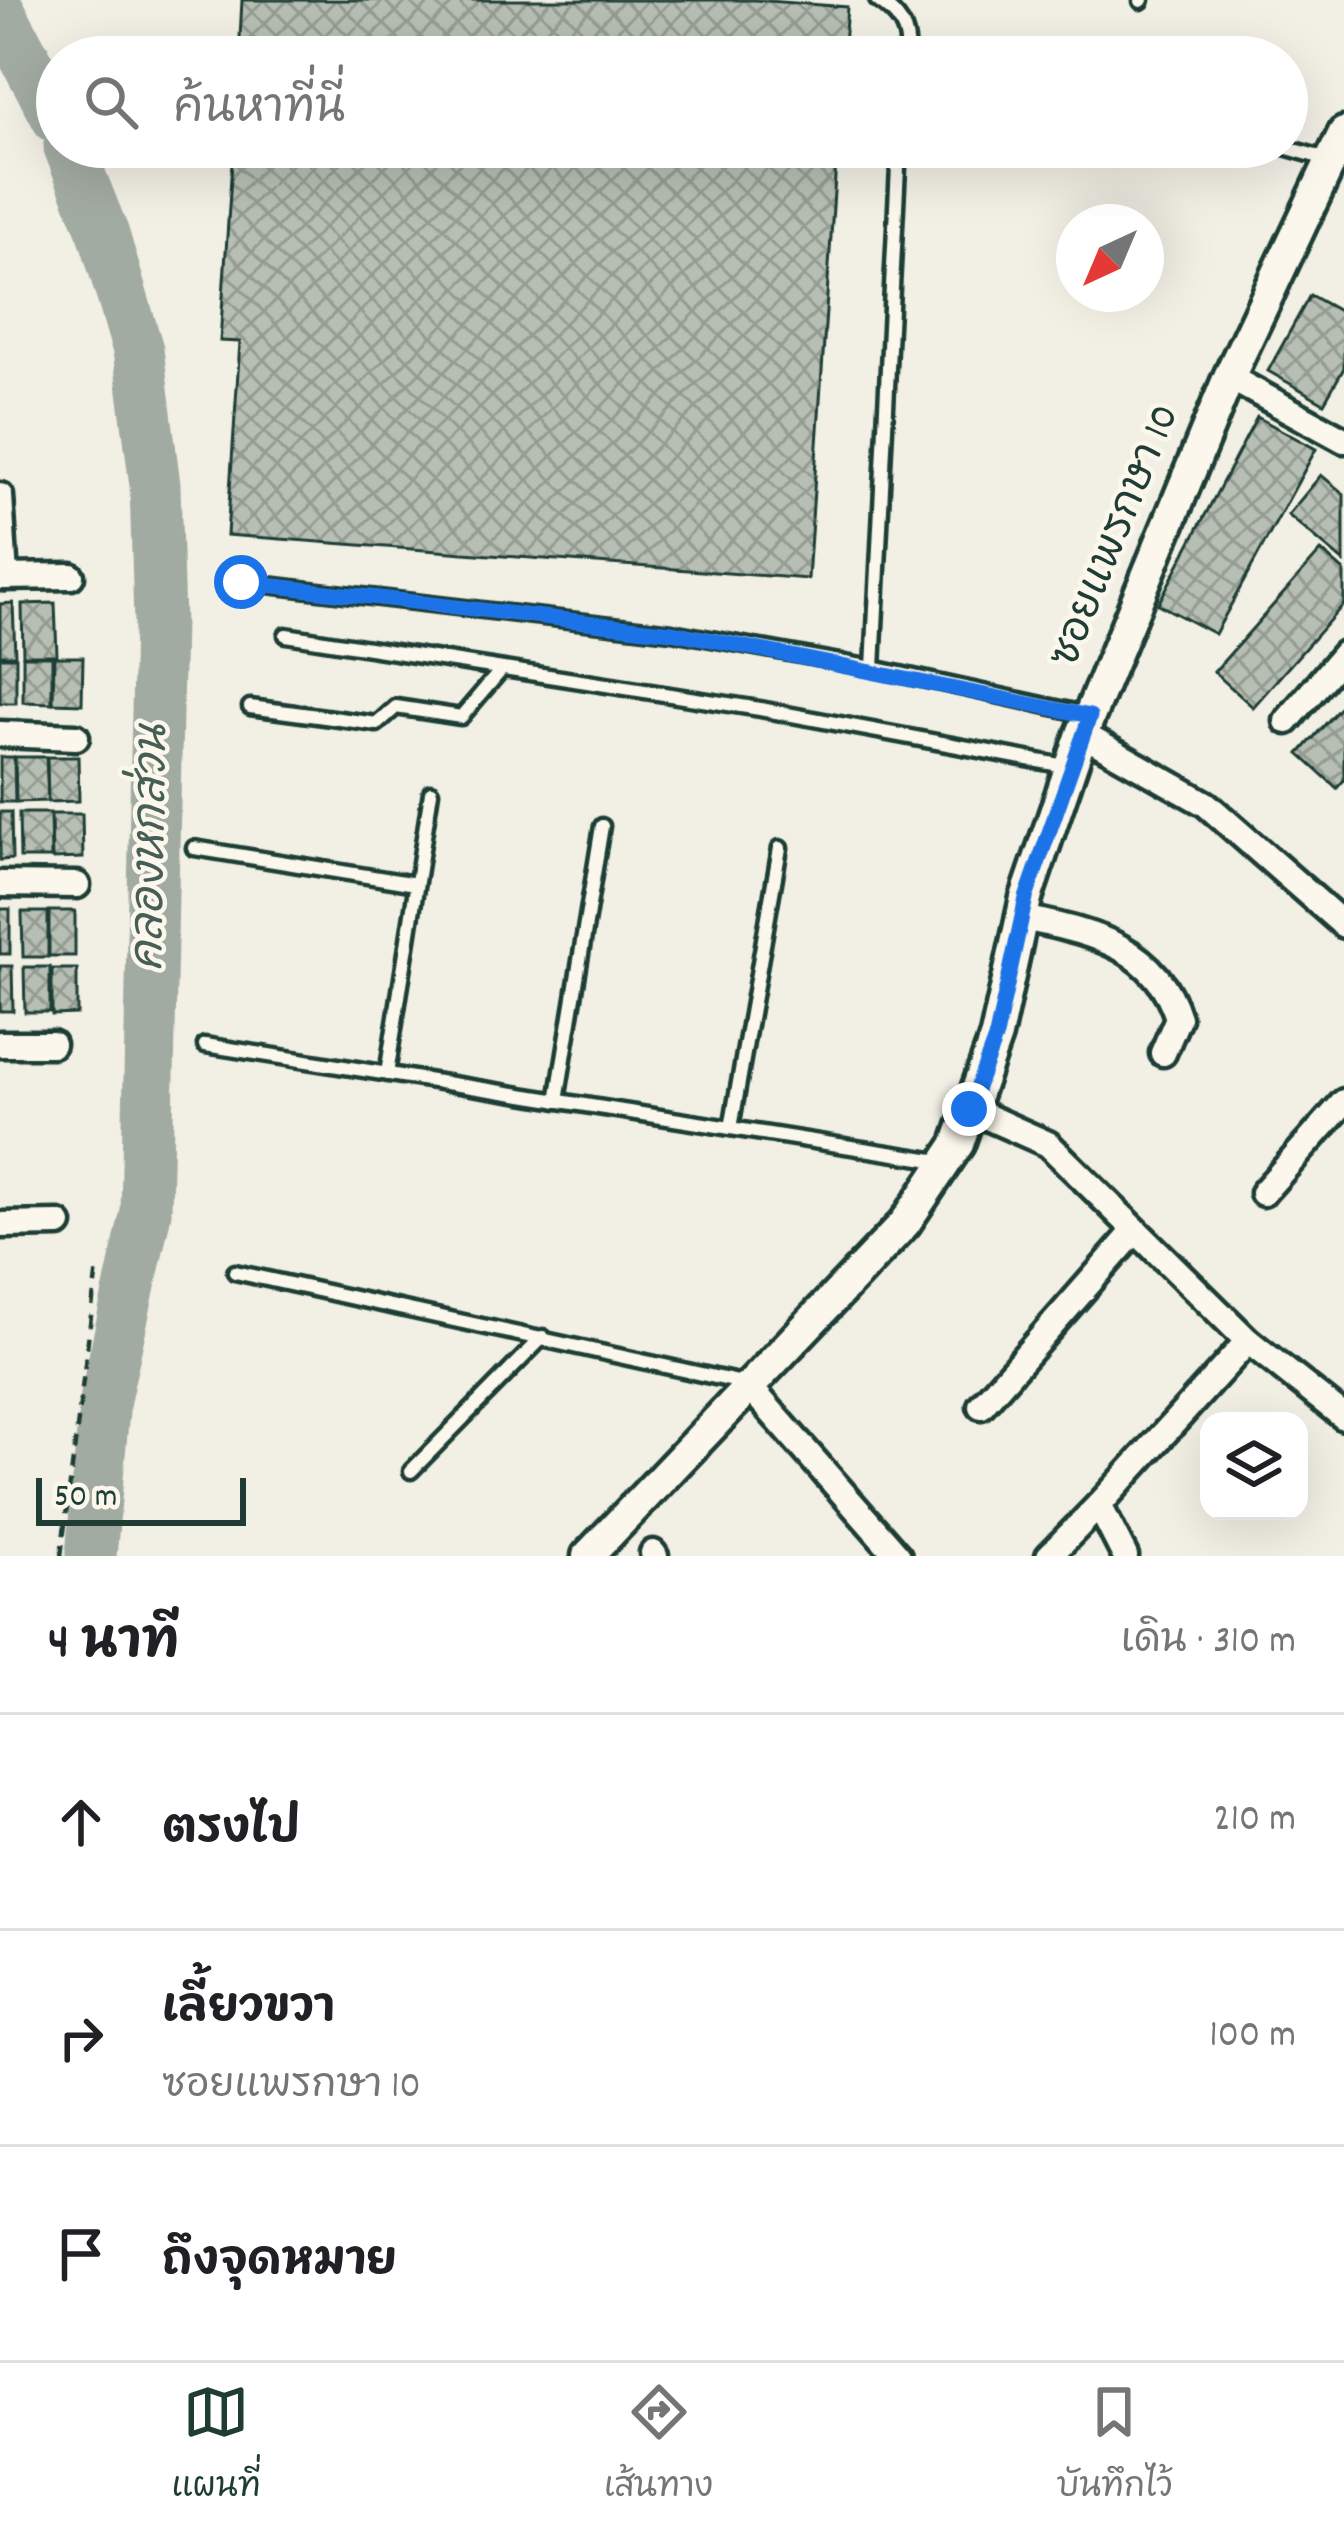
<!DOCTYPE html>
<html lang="th">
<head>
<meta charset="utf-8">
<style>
  :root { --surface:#fff; --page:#f6f6f6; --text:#202124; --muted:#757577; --line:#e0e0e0; --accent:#1f3d34 }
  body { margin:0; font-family:Dekko,"Playpen Sans Thai",sans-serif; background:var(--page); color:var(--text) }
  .controls { position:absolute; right:36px; bottom:36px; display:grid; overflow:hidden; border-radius:24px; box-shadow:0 12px 48px #0002 }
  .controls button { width:108px; height:108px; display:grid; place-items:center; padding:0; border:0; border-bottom:3px solid var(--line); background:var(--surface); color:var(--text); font:60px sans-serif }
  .compass { position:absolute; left:1056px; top:204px; width:108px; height:108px; border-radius:50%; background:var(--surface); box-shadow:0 12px 48px #0002; rotate:224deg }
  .scale { position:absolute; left:36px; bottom:30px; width:210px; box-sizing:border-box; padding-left:12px; border:6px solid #1f3d34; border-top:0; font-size:33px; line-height:42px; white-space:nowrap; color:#1f3d34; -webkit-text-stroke:9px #fbf7ec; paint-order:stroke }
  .stop { position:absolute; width:36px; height:36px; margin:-27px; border:9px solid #1a73e8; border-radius:50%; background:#fff }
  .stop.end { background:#1a73e8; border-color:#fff; box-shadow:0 3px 12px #0008 }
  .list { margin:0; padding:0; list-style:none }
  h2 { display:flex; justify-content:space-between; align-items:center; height:156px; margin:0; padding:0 48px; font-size:51px }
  h2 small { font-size:39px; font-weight:400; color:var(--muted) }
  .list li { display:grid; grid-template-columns:78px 1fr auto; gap:36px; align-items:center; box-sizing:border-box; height:216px; padding:0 48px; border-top:3px solid var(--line) }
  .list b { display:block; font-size:45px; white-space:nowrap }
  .list p { margin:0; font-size:39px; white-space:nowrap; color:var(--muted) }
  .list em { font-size:39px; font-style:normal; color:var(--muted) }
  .icon { flex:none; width:66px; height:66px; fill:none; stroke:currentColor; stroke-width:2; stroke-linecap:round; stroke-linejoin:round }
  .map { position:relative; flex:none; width:1344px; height:1556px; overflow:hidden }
  .search { position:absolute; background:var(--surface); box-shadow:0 12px 48px #0002; left:36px; right:36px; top:36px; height:132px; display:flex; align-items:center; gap:30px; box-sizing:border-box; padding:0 42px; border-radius:66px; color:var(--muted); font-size:45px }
  .sheet { height:804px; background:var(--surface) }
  nav { display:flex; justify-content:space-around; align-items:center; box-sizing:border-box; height:168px; border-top:3px solid var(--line); background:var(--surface); font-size:33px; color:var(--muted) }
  nav a { display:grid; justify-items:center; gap:6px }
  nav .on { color:var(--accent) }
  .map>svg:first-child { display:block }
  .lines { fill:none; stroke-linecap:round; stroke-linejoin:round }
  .river { stroke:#a2aba1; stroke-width:51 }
  .building { fill:url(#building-cross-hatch); stroke:#1f3d34; stroke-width:3 }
  .service-casing { stroke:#1f3d34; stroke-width:21 }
  .minor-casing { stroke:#1f3d34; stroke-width:33 }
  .tertiary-casing { stroke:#1f3d34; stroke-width:39 }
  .path { stroke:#1f3d34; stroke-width:4.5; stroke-dasharray:12 9; stroke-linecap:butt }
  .service { stroke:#fbf7ec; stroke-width:12 }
  .minor { stroke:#fbf7ec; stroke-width:24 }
  .tertiary { stroke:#fbf7ec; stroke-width:30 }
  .route { stroke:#1a73e8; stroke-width:15 }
  .labels { text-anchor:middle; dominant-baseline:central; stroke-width:9; stroke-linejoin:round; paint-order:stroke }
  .street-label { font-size:42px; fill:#1f3d34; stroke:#fbf7ec }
  .water-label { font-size:45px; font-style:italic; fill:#465e55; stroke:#fbf7ec }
</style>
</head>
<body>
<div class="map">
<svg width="1344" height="1556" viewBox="0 0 1344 1556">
  <defs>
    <pattern id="building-cross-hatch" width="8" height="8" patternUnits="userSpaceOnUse" patternTransform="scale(3)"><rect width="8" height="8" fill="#b7beb3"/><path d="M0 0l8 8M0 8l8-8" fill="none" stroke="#949c92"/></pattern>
  </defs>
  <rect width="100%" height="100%" fill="#f2f0e5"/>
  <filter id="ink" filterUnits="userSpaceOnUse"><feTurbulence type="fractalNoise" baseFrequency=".00833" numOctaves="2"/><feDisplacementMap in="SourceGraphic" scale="24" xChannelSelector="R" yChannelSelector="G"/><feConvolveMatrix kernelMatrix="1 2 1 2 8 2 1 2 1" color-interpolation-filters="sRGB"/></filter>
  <g filter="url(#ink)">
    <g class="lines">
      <g class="river">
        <path d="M 0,11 L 57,118"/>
        <path d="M 69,147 L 104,235 L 138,350 L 155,485 L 159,622 L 146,1212 L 105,1399 L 91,1556"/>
      </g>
    </g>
    <g class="building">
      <path d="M 242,0 L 755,0 L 847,7 L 843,57 L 239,57 Z"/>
      <path d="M 233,147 L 837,147 L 808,579 L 227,535 L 240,342 L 220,341 Z"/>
      <path d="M 1310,295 L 1344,314 L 1344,368 L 1324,403 L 1268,371 Z"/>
      <path d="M 1257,417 L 1316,449 L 1215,634 L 1158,604 Z"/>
      <path d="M 1321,475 L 1344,494 L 1344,562 L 1288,515 Z"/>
      <path d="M 1321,551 L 1344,571 L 1344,604 L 1253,707 L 1214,672 Z"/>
      <path d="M 13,603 L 15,655 L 0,655 L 0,604 Z"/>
      <path d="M 55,603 L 57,655 L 23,655 L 22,604 Z"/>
      <path d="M 23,656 L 52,656 L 52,703 L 23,702 Z"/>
      <rect x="0" y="657" width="16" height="46"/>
      <path d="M 54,657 L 83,657 L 82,704 L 53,703 Z"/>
      <path d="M 1344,703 L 1344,780 L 1337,788 L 1299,754 Z"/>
      <path d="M 0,757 L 14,757 L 15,802 L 0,802 Z"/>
      <path d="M 15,757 L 46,757 L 48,801 L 16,802 Z"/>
      <path d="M 47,757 L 78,757 L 79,801 L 48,802 Z"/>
      <path d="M 0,812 L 11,812 L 12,859 L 0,860 Z"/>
      <path d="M 19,813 L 50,813 L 51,858 L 20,858 Z"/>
      <path d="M 51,814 L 82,814 L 83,858 L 52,859 Z"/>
      <rect x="0" y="909" width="10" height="45"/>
      <rect x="49" y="911" width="26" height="45"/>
      <path d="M 22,912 L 48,912 L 48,957 L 23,957 Z"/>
      <path d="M 0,966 L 12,966 L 13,1011 L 0,1011 Z"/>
      <path d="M 24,967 L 50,967 L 50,1012 L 25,1012 Z"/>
      <path d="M 52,969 L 77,969 L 77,1014 L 52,1015 Z"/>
    </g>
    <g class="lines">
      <g class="service-casing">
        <g id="service">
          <path d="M 877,0 C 899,15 910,29 907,57"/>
          <path d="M 1141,1 L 1142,0"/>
          <path d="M 1284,147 L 1330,160"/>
          <path d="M 241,582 L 672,632 L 873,668 L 1089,715"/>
          <path d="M 286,635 L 760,709 L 1070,767"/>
          <path d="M 873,668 L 899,147"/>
          <path d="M 250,707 L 377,724 L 396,707 L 461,717 L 502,669"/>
          <path d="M 194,848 L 416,884"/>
          <path d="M 205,1045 L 946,1162"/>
          <path d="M 387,1074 L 431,792"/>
          <path d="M 557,1101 L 602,826"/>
          <path d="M 731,1128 L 780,848"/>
          <path d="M 235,1272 L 747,1384"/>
          <path d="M 411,1471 L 543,1337"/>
        </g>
      </g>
      <g class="minor-casing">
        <g id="minor">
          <path d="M 1229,377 L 1344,440"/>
          <path d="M 0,496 L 5,577"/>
          <path d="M 0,577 L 71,576"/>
          <path d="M 1287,721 L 1344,654"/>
          <path d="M 0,734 L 76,737"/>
          <path d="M 1082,734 L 1206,804 L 1344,925"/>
          <path d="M 0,884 L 77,885"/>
          <path d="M 1024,918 C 1090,933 1156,945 1178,1018 L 1163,1053"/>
          <path d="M 0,1044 L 52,1044"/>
          <path d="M 969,1109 L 1048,1144 L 1248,1341 L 1344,1417"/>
          <path d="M 1263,1193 L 1344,1102"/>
          <path d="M 0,1225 L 59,1224"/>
          <path d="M 747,1384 L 898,1556"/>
          <path d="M 981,1406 L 1134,1232"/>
          <path d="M 653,1553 L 655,1556"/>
          <path d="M 1049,1556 L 1099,1505"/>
          <path d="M 1125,1556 L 1099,1505 L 1248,1341"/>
        </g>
      </g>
      <g class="tertiary-casing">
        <path id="tertiary" d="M 588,1556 L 905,1223 L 958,1144 L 996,1036 L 1026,898 L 1082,734 L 1229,377 L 1344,133"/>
      </g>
      <path class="path" d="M 61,1556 L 97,1268"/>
      <use href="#service" class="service"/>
      <use href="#minor" class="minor"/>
      <use href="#tertiary" class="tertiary"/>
    </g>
  </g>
  <g class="lines" filter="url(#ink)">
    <path class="route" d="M 241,582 L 672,632 L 1090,716 L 1026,898 L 996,1036 L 969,1109"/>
  </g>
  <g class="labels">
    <g class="street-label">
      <text transform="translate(1118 537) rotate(-68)">ซอยแพรกษา 10</text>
    </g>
    <g class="water-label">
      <text transform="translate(154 848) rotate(-89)">คลองหกส่วน</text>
    </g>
  </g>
</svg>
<div class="controls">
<button><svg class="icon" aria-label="layers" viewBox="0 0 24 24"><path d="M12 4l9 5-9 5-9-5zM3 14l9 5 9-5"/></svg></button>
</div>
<svg class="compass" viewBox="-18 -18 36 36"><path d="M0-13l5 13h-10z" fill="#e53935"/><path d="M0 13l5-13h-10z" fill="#757577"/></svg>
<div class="scale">50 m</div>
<div class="stop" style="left:241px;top:582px"></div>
<div class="stop end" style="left:969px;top:1109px"></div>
<div class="search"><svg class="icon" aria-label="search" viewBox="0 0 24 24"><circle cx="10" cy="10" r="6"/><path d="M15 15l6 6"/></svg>ค้นหาที่นี่</div>
</div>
<section class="sheet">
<h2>4 นาที<small>เดิน · 310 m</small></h2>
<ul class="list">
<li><svg class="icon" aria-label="ahead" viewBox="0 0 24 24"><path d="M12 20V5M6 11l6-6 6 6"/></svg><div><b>ตรงไป</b></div><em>210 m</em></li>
<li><svg class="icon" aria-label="right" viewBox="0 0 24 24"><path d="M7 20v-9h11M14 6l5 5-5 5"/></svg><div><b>เลี้ยวขวา</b><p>ซอยแพรกษา 10</p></div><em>100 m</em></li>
<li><svg class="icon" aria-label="arrive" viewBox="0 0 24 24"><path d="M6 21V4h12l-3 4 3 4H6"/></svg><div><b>ถึงจุดหมาย</b></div></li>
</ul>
</section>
<nav>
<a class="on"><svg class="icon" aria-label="map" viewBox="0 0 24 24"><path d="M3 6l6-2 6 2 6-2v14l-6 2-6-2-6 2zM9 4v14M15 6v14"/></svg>แผนที่</a>
<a><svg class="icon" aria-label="directions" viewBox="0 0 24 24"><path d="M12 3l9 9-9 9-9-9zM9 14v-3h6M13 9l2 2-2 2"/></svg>เส้นทาง</a>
<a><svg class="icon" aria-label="saved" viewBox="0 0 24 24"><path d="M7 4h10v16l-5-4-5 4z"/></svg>บันทึกไว้</a>
</nav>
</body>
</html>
